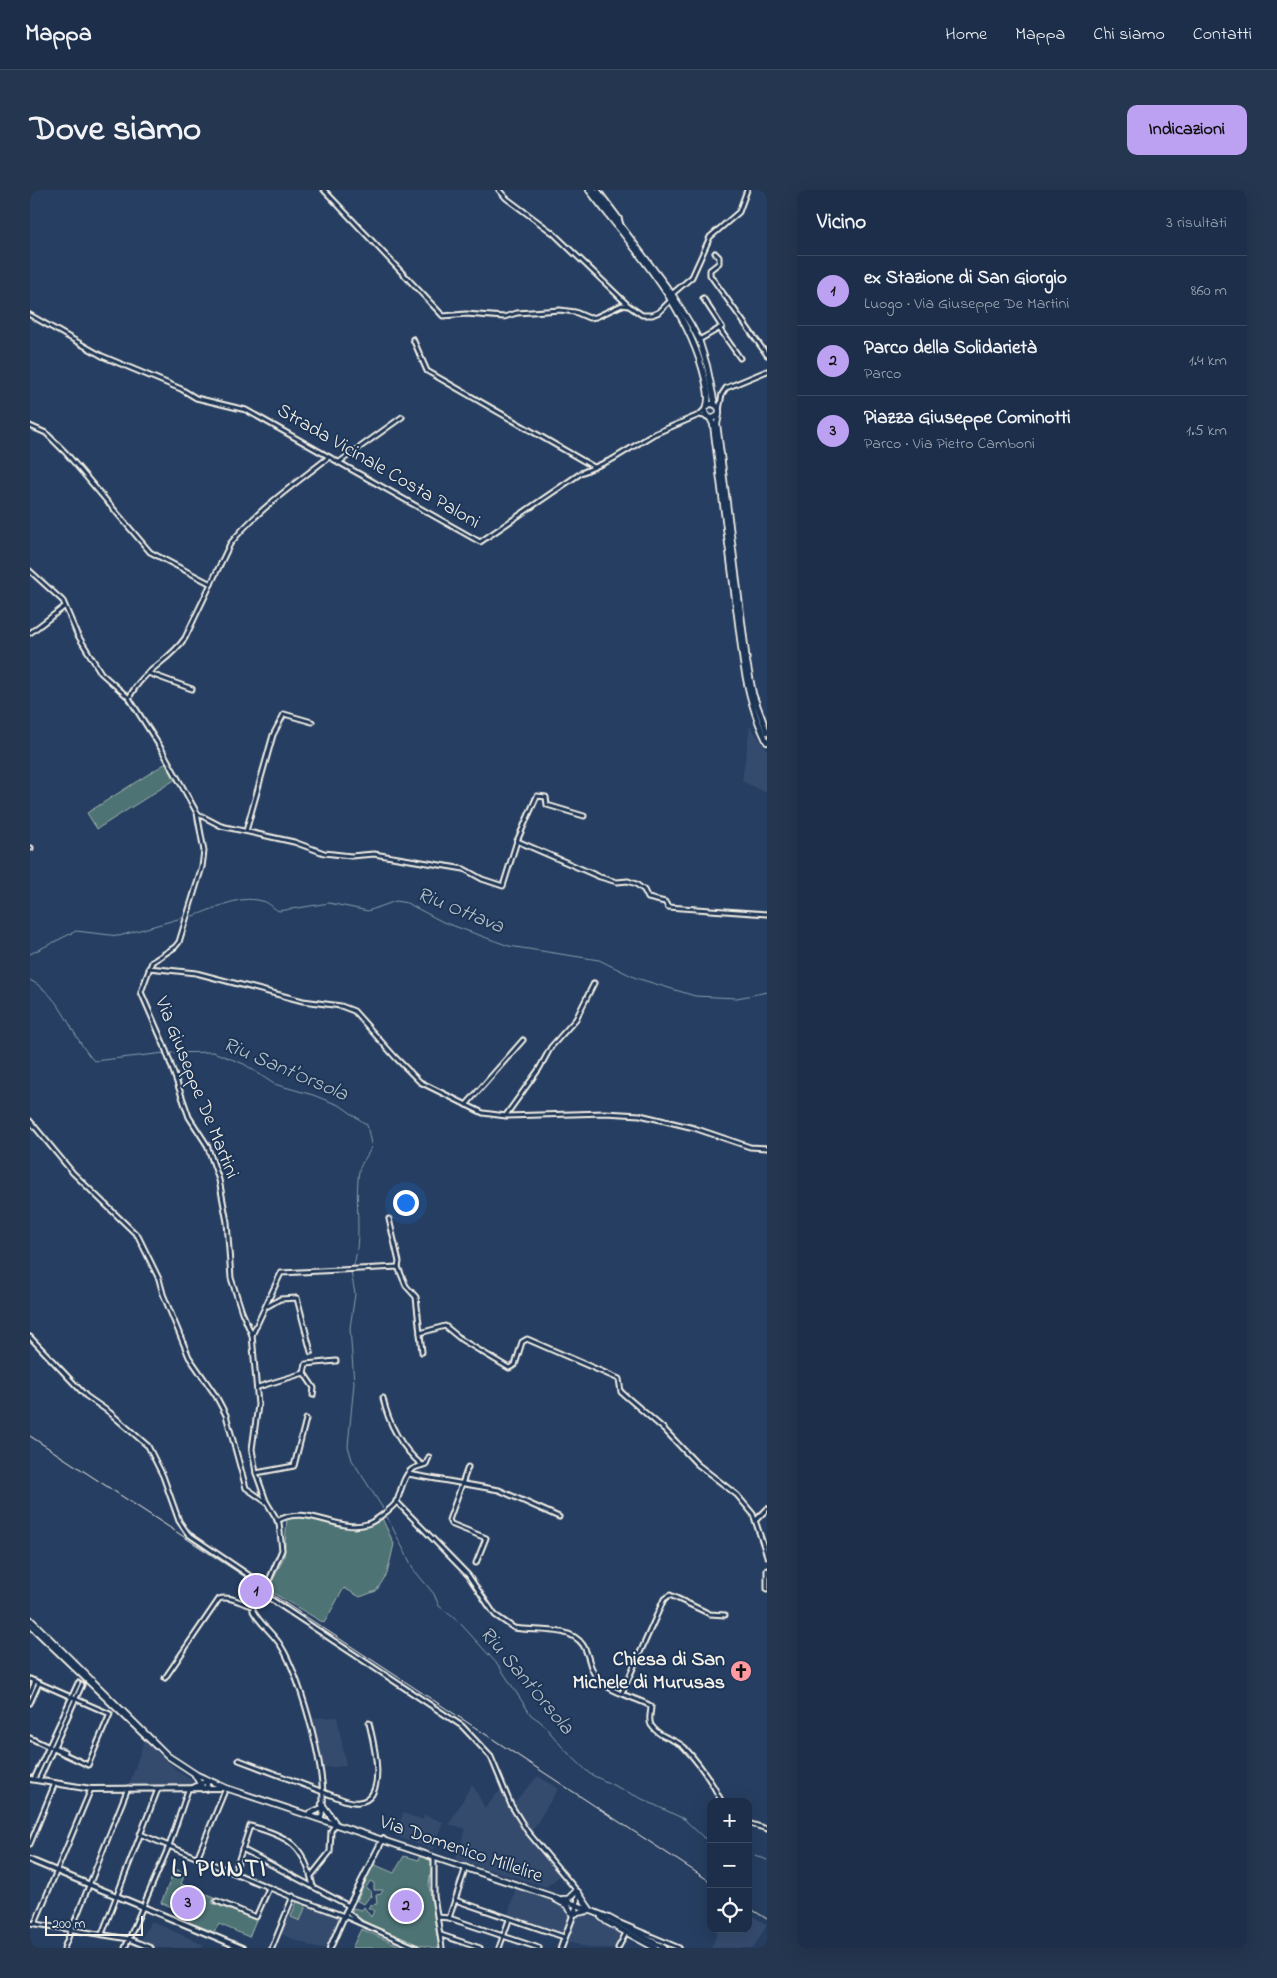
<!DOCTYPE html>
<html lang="it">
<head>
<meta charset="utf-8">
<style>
  :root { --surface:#1c2e49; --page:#253650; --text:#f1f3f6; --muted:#a0a8b4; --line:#3a4a61; --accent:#bca0f2 }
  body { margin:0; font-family:"Indie Flower",sans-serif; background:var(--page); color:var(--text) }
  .controls { position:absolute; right:15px; bottom:15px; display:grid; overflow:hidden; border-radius:10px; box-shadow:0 5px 20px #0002 }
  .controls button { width:45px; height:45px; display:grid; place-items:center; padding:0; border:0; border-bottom:1px solid var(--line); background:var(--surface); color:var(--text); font:25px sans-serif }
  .scale { position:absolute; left:15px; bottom:12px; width:98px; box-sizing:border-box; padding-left:5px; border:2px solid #f4f1e8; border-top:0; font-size:14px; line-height:18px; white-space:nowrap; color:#f4f1e8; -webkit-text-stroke:4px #1d3557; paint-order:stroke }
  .you { position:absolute; left:375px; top:1012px; width:18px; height:18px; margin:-12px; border:4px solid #fff; border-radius:50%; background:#1a73e8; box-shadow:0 0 0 8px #1a73e833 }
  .badge { display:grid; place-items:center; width:32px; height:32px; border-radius:50%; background:var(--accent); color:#111; font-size:16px; font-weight:700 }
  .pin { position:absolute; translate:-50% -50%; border:2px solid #fff; box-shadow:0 1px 5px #0006 }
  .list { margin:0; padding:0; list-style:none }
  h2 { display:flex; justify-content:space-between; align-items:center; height:65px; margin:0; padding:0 20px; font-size:21px }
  h2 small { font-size:16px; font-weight:400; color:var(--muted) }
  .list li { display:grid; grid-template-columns:32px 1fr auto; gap:15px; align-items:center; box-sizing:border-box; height:70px; padding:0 20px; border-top:1px solid var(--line) }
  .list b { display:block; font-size:19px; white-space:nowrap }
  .list p { margin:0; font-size:16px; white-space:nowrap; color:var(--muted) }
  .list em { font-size:16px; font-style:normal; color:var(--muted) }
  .icon { flex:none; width:28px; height:28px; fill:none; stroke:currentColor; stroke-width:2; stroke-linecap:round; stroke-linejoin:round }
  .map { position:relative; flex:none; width:737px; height:1758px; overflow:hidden; border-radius:10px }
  header { display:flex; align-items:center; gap:30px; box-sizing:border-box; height:70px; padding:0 25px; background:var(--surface); border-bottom:1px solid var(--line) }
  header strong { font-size:24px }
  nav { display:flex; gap:28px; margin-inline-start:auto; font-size:18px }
  .intro { display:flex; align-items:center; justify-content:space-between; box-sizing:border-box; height:120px; padding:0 30px }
  h1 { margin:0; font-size:35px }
  .button { padding:12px 22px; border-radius:10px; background:var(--accent); color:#111; font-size:18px; font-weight:700 }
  main { display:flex; gap:30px; padding:0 30px }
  aside { flex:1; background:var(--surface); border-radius:10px; box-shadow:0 5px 20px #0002 }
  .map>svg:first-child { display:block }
  .built { fill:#354b6e }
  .green { fill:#4e7374; stroke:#a1b2ae }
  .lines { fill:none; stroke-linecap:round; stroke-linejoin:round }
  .stream { stroke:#879eae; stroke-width:1 }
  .minor-casing { stroke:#f4f1e8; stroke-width:7 }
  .tertiary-casing { stroke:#f4f1e8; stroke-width:8 }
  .secondary-casing { stroke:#f4f1e8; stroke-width:8 }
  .minor { stroke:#1d3557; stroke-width:3 }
  .tertiary { stroke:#1d3557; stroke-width:4 }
  .secondary { stroke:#1d3557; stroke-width:4.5 }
  .rail { stroke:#f4f1e8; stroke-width:1 }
  .labels { text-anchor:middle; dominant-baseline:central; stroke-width:4; stroke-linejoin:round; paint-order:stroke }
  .street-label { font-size:20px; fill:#f4f1e8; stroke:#1d3557 }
  .poi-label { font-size:20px; font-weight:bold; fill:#f4f1e8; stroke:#1d3557; text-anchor:end }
  .water-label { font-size:21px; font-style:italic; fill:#b5c1c6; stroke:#1d3557 }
  .district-label { font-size:25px; font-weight:bold; letter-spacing:1px; fill:#f4f1e8; stroke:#1d3557 }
</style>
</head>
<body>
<header>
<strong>Mappa</strong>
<nav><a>Home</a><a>Mappa</a><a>Chi siamo</a><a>Contatti</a></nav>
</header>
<div class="intro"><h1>Dove siamo</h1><a class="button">Indicazioni</a></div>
<main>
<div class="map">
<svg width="737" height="1758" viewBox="0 0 737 1758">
  <rect width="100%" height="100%" fill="#263e61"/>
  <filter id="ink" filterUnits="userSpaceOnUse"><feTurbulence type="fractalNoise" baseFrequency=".02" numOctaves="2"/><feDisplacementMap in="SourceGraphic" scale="10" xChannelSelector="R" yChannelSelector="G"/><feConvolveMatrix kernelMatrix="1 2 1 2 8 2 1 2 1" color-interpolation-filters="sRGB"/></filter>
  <g filter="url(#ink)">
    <g class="built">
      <path d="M 720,536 L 737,560 L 737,603 L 712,591 Z"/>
      <path d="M 307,1527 L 316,1576 L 290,1578 L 283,1528 Z"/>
      <path d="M 114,1551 L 149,1582 L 164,1592 L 162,1598 L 99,1596 Z"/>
      <path d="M 508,1586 L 528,1599 L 500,1644 L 532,1684 L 516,1697 L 425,1669 L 436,1639 L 419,1634 L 442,1594 L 455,1618 L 472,1598 L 481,1616 Z"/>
      <path d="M 373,1623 L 393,1630 L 394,1625 L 413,1632 L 403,1660 L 365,1646 Z"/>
      <path d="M 486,1697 L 565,1728 L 593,1744 L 584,1758 L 560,1758 L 532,1750 L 534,1746 L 477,1728 Z"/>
      <path d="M 266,1710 L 310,1727 L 296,1758 L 286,1758 L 251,1744 Z"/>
      <path d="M 718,1723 L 737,1735 L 723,1758 L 681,1758 L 689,1739 L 718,1739 Z"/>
      <path d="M 121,1731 L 174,1755 L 172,1758 L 128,1758 L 111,1751 Z"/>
    </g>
    <g class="green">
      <path d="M 136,573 L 146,589 L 67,639 L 57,623 Z"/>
      <path d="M 262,1326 L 297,1330 L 324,1339 L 351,1326 L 364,1354 L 357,1384 L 346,1401 L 330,1407 L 314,1398 L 294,1433 L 238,1400 L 254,1367 L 257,1327 Z"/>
      <path d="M 374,1666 L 389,1670 L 390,1666 L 402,1671 L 399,1695 L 409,1758 C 387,1758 337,1737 322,1722 L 323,1718 L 332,1720 L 334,1717 L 341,1727 L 344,1721 L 338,1718 L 340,1715 L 347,1714 L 346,1705 L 351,1704 L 353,1700 L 344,1700 L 344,1693 L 340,1691 L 336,1698 L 341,1701 L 342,1707 L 340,1706 L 334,1714 L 327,1711 L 343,1674 L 364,1683 Z"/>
      <path d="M 145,1679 L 155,1683 L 151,1694 L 184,1707 L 182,1713 L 226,1730 L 219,1747 L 189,1734 L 184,1742 L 159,1732 L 161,1725 L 150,1720 L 151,1715 L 147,1714 L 145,1718 L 131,1713 Z"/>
      <path d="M 267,1711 L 276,1715 L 270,1731 L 261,1727 Z"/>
      <path d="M 331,1739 L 375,1758 L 322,1758 Z"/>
    </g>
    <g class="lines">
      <g class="stream">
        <path d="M 159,727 C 183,721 206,704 232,711 C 239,712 242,718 249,721 L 299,713 L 338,721 L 366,711 L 377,713 L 413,732 L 479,756 L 569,770 L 606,788 L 665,806 L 707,808 L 737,802"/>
        <path d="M 0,764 L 46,741 L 89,746 L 155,727"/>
        <path d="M 0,790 C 34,808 40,845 64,871 L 135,863"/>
        <path d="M 139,863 L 183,862 L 214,874 L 244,894 L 283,905 L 311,916 L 337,935 L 341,954"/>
        <path d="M 323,1078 C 333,1047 324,1013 329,981 C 331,972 339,965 341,957"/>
        <path d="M 321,1082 L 325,1104 L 320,1138 L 324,1193 L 318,1256 L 322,1270 L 354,1320"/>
        <path d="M 355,1323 L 384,1380 L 404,1404 L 409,1416 L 429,1432 L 469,1476 L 501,1525 L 511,1532 L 535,1560 L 560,1584 L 654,1629 L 674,1648 L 681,1650"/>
        <path d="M 718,1662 L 721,1663"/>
        <path d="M 725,1665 L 737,1670"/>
      </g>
      <g class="minor-casing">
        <g id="minor">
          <path d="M 294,0 L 413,126 L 436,124 L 474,127 L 487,123 L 530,120 L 545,122 L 559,128 L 566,127 L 592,115 L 599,116 L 612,125 L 622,125 L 629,122 L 641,110"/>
          <path d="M 469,0 L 476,8 L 523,43 L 599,116"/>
          <path d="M 568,0 L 589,28 L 591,35"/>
          <path d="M 685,63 L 689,67 L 689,73 L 680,80 L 680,85 L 737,165"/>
          <path d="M 642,104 L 662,87 L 680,47 L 709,22 L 717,0"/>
          <path d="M 0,125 L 72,166 L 151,199 L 166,208 L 216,220 L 450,352 L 551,283 L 583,269 L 624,244 L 669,225 L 675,219"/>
          <path d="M 689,138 L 710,168"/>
          <path d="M 383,149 L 397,181 L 564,277"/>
          <path d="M 669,150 L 692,137 L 673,108"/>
          <path d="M 689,220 L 692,204 L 696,198 L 737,181"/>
          <path d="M 670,225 L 678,227"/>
          <path d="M 0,236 L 16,243 L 36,263 L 120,362 L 181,394"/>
          <path d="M 308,273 L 372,227"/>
          <path d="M 0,381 L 33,411 L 47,444 L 71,483 L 99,508 L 132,560 L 167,623 L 174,661 L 172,677 L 149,752 L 145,757 L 122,772 L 111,802 L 134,855 L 159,927 L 177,955 L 189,990 L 197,1032 L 201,1088 L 212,1122 L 222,1145 L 228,1215 L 222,1259 L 226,1283 L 236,1311 L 249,1333 L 252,1360 L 240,1388 L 223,1414 L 223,1421 C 230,1434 243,1443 251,1456 C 271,1487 301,1594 291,1629"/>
          <path d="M 0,443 L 34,417"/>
          <path d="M 118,483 L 162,499"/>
          <path d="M 99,508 C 114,478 138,473 155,448 L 200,354 C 227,320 265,294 299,267"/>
          <path d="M 168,624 L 191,636 L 264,652 L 294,663 L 321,666 L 344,664 L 434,679 L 452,689 L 473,696 L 487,651 L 507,606 L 516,607 L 517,615 L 554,626"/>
          <path d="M 216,641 L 243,545 L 254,524 L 282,532"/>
          <path d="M 487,651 L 570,687 L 587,692 L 598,691 L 606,694 L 614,700 L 618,708 L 635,712 L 638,717 L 737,724"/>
          <path d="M 0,658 L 1,658"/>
          <path d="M 119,778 L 166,783 L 273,811 L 311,816 L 324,821 L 365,867 L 390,892 L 453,923 L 476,926 L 575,923 L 610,925 L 664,938 L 720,957 L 737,958"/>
          <path d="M 436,915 L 493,850"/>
          <path d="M 476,925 L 509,879 L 521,857 L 546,829 L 564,793"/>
          <path d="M 0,931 L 43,983 L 108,1046 L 129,1089 L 133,1104 L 159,1167 L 186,1206 L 196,1225 L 216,1298 L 236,1312"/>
          <path d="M 359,1029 L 369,1072 L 368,1077"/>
          <path d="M 238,1116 L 250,1109 L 267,1108 L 281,1162"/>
          <path d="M 390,1143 L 415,1136 L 432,1150 L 479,1178 L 485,1175 L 492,1152 L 497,1149 L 589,1189 L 591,1202 L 634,1239 L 667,1274 L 707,1305 L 723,1324 L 737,1366"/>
          <path d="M 222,1145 L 251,1083 L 368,1077 L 376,1096 L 386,1107 L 392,1162"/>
          <path d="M 0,1147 L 56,1206 L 79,1222 L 118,1256 L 133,1286 L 149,1331 L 158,1344 L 235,1396"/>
          <path d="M 274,1183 L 284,1198 L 283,1205"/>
          <path d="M 228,1197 L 274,1183 L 276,1174 L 306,1171"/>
          <path d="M 353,1208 C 358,1233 372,1259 392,1275"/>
          <path d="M 438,1277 L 419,1330 L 421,1334 L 456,1348 L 446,1373"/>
          <path d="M 226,1283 L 264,1276 L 276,1229"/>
          <path d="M 378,1284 L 469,1300 L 529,1327"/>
          <path d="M 366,1311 L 438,1385 L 465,1425 L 484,1438 C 505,1442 540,1435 553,1455 C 560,1466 559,1481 569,1490 C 583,1504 605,1507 621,1516 C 621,1523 618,1529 621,1535 C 629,1548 644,1548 654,1557 C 669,1573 682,1592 692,1612"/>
          <path d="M 726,1330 L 737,1319"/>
          <path d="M 247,1331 C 276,1313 307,1343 337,1334 C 344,1332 363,1318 367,1311 C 371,1301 373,1287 381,1280 C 385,1277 391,1276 396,1274 L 399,1267"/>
          <path d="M 737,1380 L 737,1399"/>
          <path d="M 230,1402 L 432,1536 L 461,1567 L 481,1615 L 497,1641 L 548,1702 L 547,1715"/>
          <path d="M 135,1488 L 189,1409 C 199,1405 212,1414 223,1416"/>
          <path d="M 0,1489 L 80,1524 L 58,1575 L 0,1548"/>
          <path d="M 0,1503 L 5,1491"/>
          <path d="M 592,1503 L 634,1409 L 640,1405 L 680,1424 L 695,1425"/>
          <path d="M 0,1513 L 9,1493"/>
          <path d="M 23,1557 L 35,1562"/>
          <path d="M 209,1570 L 314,1610 C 318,1611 325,1613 329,1612 C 359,1609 343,1550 339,1533"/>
          <path d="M 4,1589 L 48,1493"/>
          <path d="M 9,1590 L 52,1495"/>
          <path d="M 718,1633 L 737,1639"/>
          <path d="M 110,1644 L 257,1705 L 314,1726 L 387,1758"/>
          <path d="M 0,1654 L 25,1593"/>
          <path d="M 212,1659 L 319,1716"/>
          <path d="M 404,1667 L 404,1706 L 412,1758"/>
          <path d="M 167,1668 L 196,1598"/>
          <path d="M 205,1681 L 220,1636 C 258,1646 275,1655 283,1697"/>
          <path d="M 281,1686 L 300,1662 L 301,1641 L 306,1633"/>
          <path d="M 425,1710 L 534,1747"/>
          <path d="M 187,1711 L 226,1727 L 239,1698"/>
          <path d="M 316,1721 L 329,1732"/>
          <path d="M 408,1727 L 419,1728 L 509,1758"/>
          <path d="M 419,1728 L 436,1677"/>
          <path d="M 0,1733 L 99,1749 L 121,1758"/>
          <path d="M 5,1733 L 61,1599"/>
          <path d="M 590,1733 L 649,1758"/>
          <path d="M 72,1744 L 128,1599"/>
          <path d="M 411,1745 L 450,1758"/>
          <path d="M 34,1758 L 98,1598"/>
          <path d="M 95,1758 L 139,1656 L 158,1600"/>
          <path d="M 242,1758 L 263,1706"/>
          <path d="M 469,1758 L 479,1730"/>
          <path d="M 588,1758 L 596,1743"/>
        </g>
      </g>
      <g class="tertiary-casing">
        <g id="tertiary">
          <path d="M 0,1589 L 61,1599 L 194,1598"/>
          <path d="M 163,1598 L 178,1590 L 176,1599"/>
          <path d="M 0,1670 L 212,1758"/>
          <path d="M 300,1758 L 314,1726 L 353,1649"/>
          <path d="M 531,1758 L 547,1715"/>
        </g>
      </g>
      <g class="secondary-casing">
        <g id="secondary">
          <path d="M 559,0 C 603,58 658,116 675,189 C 677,198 680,207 677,216"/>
          <path d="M 564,0 L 642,104 L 661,135 L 669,150 L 677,176 L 685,215"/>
          <circle cx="682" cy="221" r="7"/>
          <path d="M 689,224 L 687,234 L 717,472 L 723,504 L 737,542"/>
          <path d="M 680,228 L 683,234 L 713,472 C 718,501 724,526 737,552"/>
          <path d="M 0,1429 L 138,1566 L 167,1585 L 196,1598 L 547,1715 L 579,1728 L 634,1758"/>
          <path d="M 0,1435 L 126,1556"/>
          <path d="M 165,1585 L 173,1599"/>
          <path d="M 292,1614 L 304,1631"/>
          <path d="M 279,1624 L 292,1618"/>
          <path d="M 548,1702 L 561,1721"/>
          <path d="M 525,1709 L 538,1716 L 542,1724 L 557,1721"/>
          <path d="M 533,1709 L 538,1709 L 546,1701"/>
          <path d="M 571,1727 L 577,1732 L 625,1758"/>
        </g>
      </g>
      <use href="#minor" class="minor"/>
      <use href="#tertiary" class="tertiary"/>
      <use href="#secondary" class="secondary"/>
      <g class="rail">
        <path d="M 0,1246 L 681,1692"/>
        <path d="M 718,1717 L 737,1729"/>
      </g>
    </g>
  </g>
  <defs>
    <g id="church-disc" transform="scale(1.125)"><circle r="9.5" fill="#ff9aa2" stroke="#1d3557"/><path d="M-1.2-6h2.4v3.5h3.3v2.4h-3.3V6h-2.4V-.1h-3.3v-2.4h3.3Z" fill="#111"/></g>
  </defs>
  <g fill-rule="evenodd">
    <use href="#church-disc" x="711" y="1481"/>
  </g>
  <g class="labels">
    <g class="street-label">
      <text transform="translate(348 277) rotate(30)">Strada Vicinale Costa Paloni</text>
      <text transform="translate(166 898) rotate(68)">Via Giuseppe De Martini</text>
      <text transform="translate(431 1660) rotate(19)">Via Domenico Millelire</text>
    </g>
    <g class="poi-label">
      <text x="695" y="1470">Chiesa di San<tspan x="695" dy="23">Michele di Murusas</tspan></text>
    </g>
    <g class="water-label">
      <text transform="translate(430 721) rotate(22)">Riu Ottava</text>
      <text transform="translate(255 880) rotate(23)">Riu Sant'Orsola</text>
      <text transform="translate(496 1491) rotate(50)">Riu Sant'Orsola</text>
    </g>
    <g class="district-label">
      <text x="189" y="1680">LI PUNTI</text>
    </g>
  </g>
</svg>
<div class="controls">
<button>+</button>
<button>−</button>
<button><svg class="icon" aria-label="locate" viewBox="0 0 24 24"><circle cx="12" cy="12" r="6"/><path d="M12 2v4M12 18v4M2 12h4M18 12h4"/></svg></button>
</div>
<div class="scale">200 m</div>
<div class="you"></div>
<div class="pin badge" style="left:226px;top:1401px">1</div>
<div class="pin badge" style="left:376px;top:1716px">2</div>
<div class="pin badge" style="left:158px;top:1713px">3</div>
</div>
<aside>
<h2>Vicino<small>3 risultati</small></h2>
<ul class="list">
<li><span class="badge">1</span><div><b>ex Stazione di San Giorgio</b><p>Luogo · Via Giuseppe De Martini</p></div><em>860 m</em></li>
<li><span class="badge">2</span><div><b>Parco della Solidarietà</b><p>Parco</p></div><em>1.4 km</em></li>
<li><span class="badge">3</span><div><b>Piazza Giuseppe Cominotti</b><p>Parco · Via Pietro Camboni</p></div><em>1.5 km</em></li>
</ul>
</aside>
</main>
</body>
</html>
